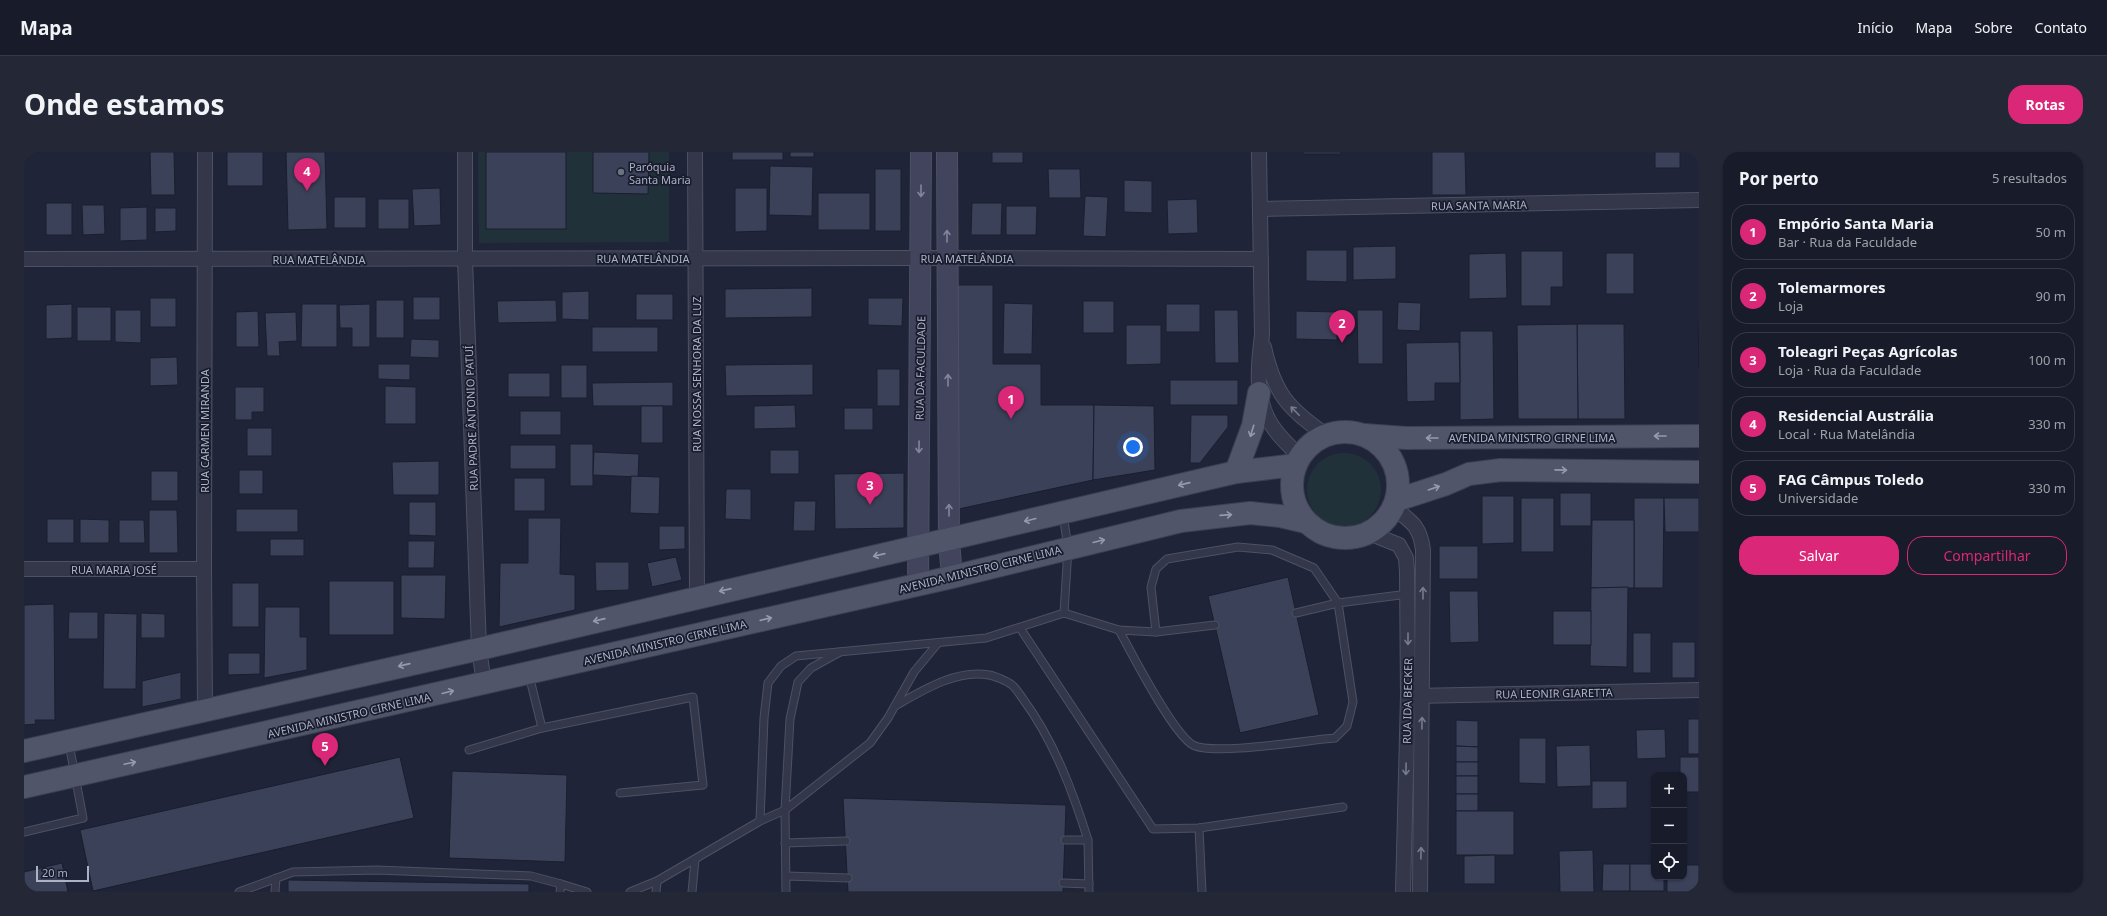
<!DOCTYPE html>
<html lang="pt">
<head>
<meta charset="utf-8">
<style>
  :root { --surface:#171b2a; --page:#242836; --text:#f1f3f6; --muted:#9ea1a8; --line:#363947; --accent:#db2777 }
  body { margin:0; font-family:"Noto Sans",sans-serif; background:var(--page); color:var(--text) }
  .controls { position:absolute; right:12px; bottom:12px; display:grid; overflow:hidden; border-radius:8px; box-shadow:0 1px 3px #0004 }
  .controls button { width:36px; height:36px; display:grid; place-items:center; padding:0; border:0; border-bottom:1px solid var(--line); background:var(--surface); color:var(--text); font:20px sans-serif }
  .scale { position:absolute; left:12px; bottom:10px; width:53px; box-sizing:border-box; padding-left:4px; border:2px solid #adb1c6; border-top:0; font-size:11px; line-height:14px; white-space:nowrap; color:#adb1c6; -webkit-text-stroke:3px #181c2d; paint-order:stroke }
  .you { position:absolute; left:1109px; top:295px; width:14px; height:14px; margin:-10px; border:3px solid #fff; border-radius:50%; background:#1a73e8; box-shadow:0 0 0 6px #1a73e833 }
  .badge { display:grid; place-items:center; width:26px; height:26px; border-radius:50%; background:var(--accent); color:#fff; font-size:13px; font-weight:700 }
  .pin { position:absolute; translate:-50% -33px; filter:drop-shadow(0 1px 2px #0008) }
  .pin::after { content:''; position:absolute; top:21px; width:14px; height:12px; background:inherit; clip-path:polygon(0 0,100% 0,50% 100%) }
  .list { margin:0; padding:0; list-style:none }
  h2 { display:flex; justify-content:space-between; align-items:center; height:52px; margin:0; padding:0 16px; font-size:17px }
  h2 small { font-size:13px; font-weight:400; color:var(--muted) }
  .list li { display:grid; grid-template-columns:26px 1fr auto; gap:12px; align-items:center; box-sizing:border-box; height:56px; margin:0 8px 8px; padding:0 8px; border:1px solid var(--line); border-radius:16px }
  .list b { display:block; font-size:15px; white-space:nowrap }
  .list p { margin:0; font-size:13px; white-space:nowrap; color:var(--muted) }
  .list em { font-size:13px; font-style:normal; color:var(--muted) }
  .actions { display:flex; gap:8px; padding:12px 16px }
  .actions a { flex:1; padding:9px 0; border:1px solid var(--accent); border-radius:16px; text-align:center; font-size:14px; color:var(--accent) }
  .actions .main { background:var(--accent); color:#fff }
  .icon { flex:none; width:22px; height:22px; fill:none; stroke:currentColor; stroke-width:2; stroke-linecap:round; stroke-linejoin:round }
  .map { position:relative; flex:none; width:1675px; height:740px; overflow:hidden; border-radius:16px }
  header { display:flex; align-items:center; gap:24px; box-sizing:border-box; height:56px; padding:0 20px; background:var(--surface); border-bottom:1px solid var(--line) }
  header strong { font-size:19px }
  nav { display:flex; gap:22px; margin-inline-start:auto; font-size:14px }
  .intro { display:flex; align-items:center; justify-content:space-between; box-sizing:border-box; height:96px; padding:0 24px }
  h1 { margin:0; font-size:28px }
  .button { padding:10px 18px; border-radius:16px; background:var(--accent); color:#fff; font-size:14px; font-weight:700 }
  main { display:flex; gap:24px; padding:0 24px }
  aside { flex:1; background:var(--surface); border-radius:16px; box-shadow:0 1px 3px #0004 }
  .map>svg:first-child { display:block }
  .green { fill:#213139 }
  .building { fill:#3b4159; stroke:#1a1e2f }
  .lines { fill:none; stroke-linecap:round; stroke-linejoin:round }
  .lane-casing { stroke:#4d5164; stroke-width:9 }
  .street-casing { stroke:#4d5164; stroke-width:16 }
  .secondary-casing { stroke:#4d5164; stroke-width:22 }
  .primary-casing { stroke:#3c4052; stroke-width:24 }
  .lane { stroke:#333749; stroke-width:7 }
  .street { stroke:#333749; stroke-width:14 }
  .secondary { stroke:#41445c; stroke-width:20 }
  .primary { stroke:#515569; stroke-width:22 }
  .oneway { stroke:#82859c }
  .oneway2 { stroke:#767a8e }
  .oneway3 { stroke:#969aaf }
  .worship-dot { fill:#6b7280; stroke:#181c2d; stroke-width:1.5 }
  .labels { text-anchor:middle; dominant-baseline:central; stroke-width:3.5; stroke-linejoin:round; paint-order:stroke }
  .poi-label { font-size:11px; fill:#adb1c6; stroke:#181c2d; text-anchor:start }
  .street-label { font-size:11px; fill:#adb1c6; stroke:#181c2d }
</style>
</head>
<body>
<header>
<strong>Mapa</strong>
<nav><a>Início</a><a>Mapa</a><a>Sobre</a><a>Contato</a></nav>
</header>
<div class="intro"><h1>Onde estamos</h1><a class="button">Rotas</a></div>
<main>
<div class="map">
<svg width="1675" height="740" viewBox="0 0 1675 740">
  <rect width="100%" height="100%" fill="#1f2438"/>
  <g class="green">
    <path d="M 454,0 L 645,0 L 645,90 L 455,91 Z"/>
    <circle cx="1320" cy="338" r="37"/>
  </g>
  <g class="building">
    <path d="M 126,0 L 150,0 L 151,43 L 127,43 Z"/>
    <rect x="203" y="0" width="36" height="34"/>
    <path d="M 262,0 L 301,0 L 303,77 L 264,78 Z"/>
    <rect x="462" y="0" width="80" height="77"/>
    <path d="M 569,0 L 625,0 L 624,42 L 569,41 Z"/>
    <rect x="708" y="0" width="51" height="8"/>
    <rect x="766" y="0" width="24" height="5"/>
    <rect x="968" y="0" width="31" height="11"/>
    <rect x="1279" y="0" width="38" height="2"/>
    <path d="M 1408,0 L 1441,0 L 1442,43 L 1408,43 Z"/>
    <rect x="1631" y="0" width="25" height="16"/>
    <path d="M 746,14 L 789,15 L 788,64 L 745,63 Z"/>
    <rect x="851" y="17" width="26" height="62"/>
    <path d="M 1024,17 L 1056,17 L 1057,46 L 1025,46 Z"/>
    <path d="M 1100,28 L 1128,29 L 1128,61 L 1100,60 Z"/>
    <path d="M 416,36 L 417,73 L 390,74 L 388,37 Z"/>
    <path d="M 711,36 L 743,36 L 743,79 L 711,80 Z"/>
    <rect x="794" y="41" width="52" height="37"/>
    <path d="M 1061,44 L 1084,45 L 1082,85 L 1059,84 Z"/>
    <rect x="310" y="45" width="32" height="31"/>
    <rect x="354" y="47" width="31" height="30"/>
    <path d="M 1173,47 L 1174,81 L 1144,82 L 1143,48 Z"/>
    <rect x="22" y="51" width="26" height="32"/>
    <path d="M 948,51 L 978,51 L 977,83 L 947,83 Z"/>
    <path d="M 58,53 L 80,53 L 81,82 L 59,83 Z"/>
    <path d="M 982,54 L 1013,54 L 1012,83 L 982,83 Z"/>
    <path d="M 123,55 L 123,88 L 96,89 L 96,56 Z"/>
    <path d="M 131,56 L 152,56 L 152,79 L 131,80 Z"/>
    <path d="M 1372,94 L 1372,127 L 1329,128 L 1329,95 Z"/>
    <path d="M 1282,98 L 1323,98 L 1323,130 L 1282,129 Z"/>
    <path d="M 1497,99 L 1539,99 L 1539,135 L 1527,135 L 1527,154 L 1497,154 Z"/>
    <path d="M 1482,101 L 1483,146 L 1445,147 L 1445,102 Z"/>
    <rect x="1582" y="101" width="28" height="41"/>
    <path d="M 929,133 L 969,133 L 969,212 L 1017,212 L 1017,253 L 1070,253 L 1069,328 L 930,358 Z"/>
    <path d="M 788,136 L 788,165 L 701,166 L 701,137 Z"/>
    <path d="M 565,139 L 565,168 L 538,167 L 538,140 Z"/>
    <rect x="612" y="142" width="37" height="26"/>
    <rect x="389" y="145" width="27" height="23"/>
    <rect x="126" y="146" width="26" height="29"/>
    <path d="M 844,146 L 879,146 L 878,174 L 844,173 Z"/>
    <rect x="352" y="148" width="28" height="38"/>
    <path d="M 532,148 L 533,170 L 474,171 L 473,149 Z"/>
    <rect x="1059" y="149" width="31" height="32"/>
    <path d="M 1374,150 L 1397,151 L 1396,179 L 1373,178 Z"/>
    <path d="M 980,151 L 1009,152 L 1008,202 L 979,202 Z"/>
    <path d="M 48,152 L 48,186 L 22,187 L 22,153 Z"/>
    <path d="M 278,152 L 313,152 L 313,195 L 277,195 Z"/>
    <path d="M 346,152 L 346,195 L 328,195 L 328,176 L 316,176 L 315,153 Z"/>
    <rect x="1142" y="152" width="34" height="28"/>
    <rect x="53" y="155" width="34" height="34"/>
    <path d="M 91,158 L 117,158 L 117,191 L 91,190 Z"/>
    <path d="M 1190,158 L 1214,158 L 1215,211 L 1191,211 Z"/>
    <path d="M 1333,158 L 1359,158 L 1359,212 L 1334,212 Z"/>
    <path d="M 234,159 L 235,195 L 212,195 L 212,160 Z"/>
    <path d="M 1272,159 L 1313,160 L 1313,188 L 1272,187 Z"/>
    <path d="M 272,160 L 273,189 L 255,190 L 256,204 L 243,204 L 241,161 Z"/>
    <path d="M 1674,168 L 1675,168 L 1675,216 Z"/>
    <path d="M 1553,172 L 1600,172 L 1601,267 L 1554,267 Z"/>
    <path d="M 1553,172 L 1554,267 L 1494,267 L 1493,173 Z"/>
    <path d="M 1102,173 L 1137,173 L 1137,212 L 1102,213 Z"/>
    <rect x="568" y="175" width="66" height="25"/>
    <path d="M 1436,179 L 1469,179 L 1470,267 L 1436,268 Z"/>
    <path d="M 387,187 L 415,188 L 415,206 L 386,205 Z"/>
    <path d="M 1435,190 L 1436,231 L 1411,231 L 1411,249 L 1383,250 L 1382,191 Z"/>
    <path d="M 153,205 L 154,233 L 126,234 L 126,206 Z"/>
    <path d="M 354,212 L 386,212 L 386,228 L 354,227 Z"/>
    <path d="M 789,212 L 789,243 L 702,244 L 701,213 Z"/>
    <rect x="537" y="213" width="26" height="33"/>
    <rect x="853" y="217" width="23" height="37"/>
    <rect x="484" y="221" width="42" height="24"/>
    <rect x="1146" y="228" width="68" height="25"/>
    <path d="M 649,230 L 649,254 L 569,254 L 568,231 Z"/>
    <path d="M 361,234 L 392,235 L 392,272 L 361,272 Z"/>
    <path d="M 211,235 L 240,235 L 240,260 L 228,260 L 228,268 L 211,268 Z"/>
    <path d="M 771,253 L 772,276 L 730,277 L 730,254 Z"/>
    <path d="M 1070,253 L 1130,254 L 1131,318 L 1069,328 Z"/>
    <rect x="617" y="254" width="22" height="37"/>
    <rect x="820" y="256" width="29" height="22"/>
    <rect x="496" y="259" width="41" height="24"/>
    <path d="M 1167,263 L 1204,263 L 1204,275 L 1176,311 L 1166,311 Z"/>
    <rect x="223" y="276" width="25" height="28"/>
    <rect x="546" y="292" width="23" height="42"/>
    <rect x="486" y="293" width="46" height="24"/>
    <rect x="746" y="298" width="29" height="24"/>
    <path d="M 570,300 L 615,302 L 614,325 L 569,323 Z"/>
    <path d="M 415,309 L 415,343 L 369,343 L 368,310 Z"/>
    <rect x="215" y="318" width="24" height="24"/>
    <rect x="127" y="319" width="27" height="30"/>
    <path d="M 880,321 L 880,376 L 811,377 L 810,322 Z"/>
    <path d="M 607,324 L 636,325 L 635,362 L 606,361 Z"/>
    <rect x="490" y="326" width="31" height="33"/>
    <path d="M 702,337 L 727,337 L 727,368 L 701,367 Z"/>
    <rect x="1536" y="341" width="31" height="33"/>
    <path d="M 1458,344 L 1490,344 L 1490,391 L 1458,392 Z"/>
    <rect x="1497" y="346" width="33" height="54"/>
    <path d="M 1610,346 L 1640,346 L 1639,436 L 1610,436 Z"/>
    <path d="M 1640,346 L 1675,346 L 1675,380 L 1641,380 Z"/>
    <path d="M 770,349 L 792,349 L 791,379 L 769,379 Z"/>
    <path d="M 385,350 L 412,350 L 412,384 L 385,383 Z"/>
    <rect x="212" y="357" width="62" height="23"/>
    <path d="M 125,358 L 153,358 L 154,401 L 125,401 Z"/>
    <path d="M 504,366 L 537,366 L 536,422 L 551,423 L 551,458 L 475,475 L 476,411 L 504,411 Z"/>
    <rect x="23" y="367" width="27" height="24"/>
    <path d="M 56,367 L 85,368 L 85,391 L 56,391 Z"/>
    <path d="M 95,368 L 120,368 L 121,391 L 95,391 Z"/>
    <path d="M 1568,368 L 1610,368 L 1610,436 L 1567,436 Z"/>
    <path d="M 635,374 L 661,374 L 661,397 L 635,398 Z"/>
    <rect x="246" y="387" width="34" height="17"/>
    <path d="M 384,389 L 411,389 L 410,416 L 384,416 Z"/>
    <rect x="1415" y="394" width="39" height="33"/>
    <path d="M 652,405 L 658,428 L 628,435 L 623,411 Z"/>
    <path d="M 571,410 L 605,410 L 605,438 L 572,439 Z"/>
    <path d="M 377,423 L 422,423 L 421,467 L 377,466 Z"/>
    <path d="M 1264,425 L 1295,563 L 1216,581 L 1184,444 Z"/>
    <rect x="305" y="429" width="65" height="54"/>
    <rect x="208" y="431" width="27" height="44"/>
    <path d="M 1604,435 L 1603,515 L 1566,514 L 1567,436 Z"/>
    <path d="M 1425,439 L 1454,439 L 1455,490 L 1426,491 Z"/>
    <path d="M 30,452 L 31,568 L 11,568 L 12,572 L 0,573 L 0,453 Z"/>
    <path d="M 241,455 L 276,455 L 276,485 L 283,485 L 283,518 L 240,526 Z"/>
    <rect x="1529" y="459" width="38" height="34"/>
    <path d="M 45,460 L 74,460 L 74,487 L 44,487 Z"/>
    <path d="M 80,461 L 113,462 L 112,537 L 79,537 Z"/>
    <path d="M 117,461 L 141,462 L 141,486 L 117,486 Z"/>
    <rect x="1609" y="481" width="18" height="40"/>
    <rect x="1648" y="490" width="23" height="36"/>
    <path d="M 204,501 L 236,501 L 236,522 L 204,523 Z"/>
    <path d="M 157,520 L 157,547 L 118,555 L 118,529 Z"/>
    <rect x="1664" y="567" width="11" height="35"/>
    <path d="M 1432,568 L 1454,569 L 1454,595 L 1432,594 Z"/>
    <path d="M 1641,577 L 1642,606 L 1613,607 L 1612,578 Z"/>
    <path d="M 1495,586 L 1522,586 L 1522,632 L 1495,631 Z"/>
    <path d="M 1566,593 L 1567,634 L 1533,635 L 1532,594 Z"/>
    <path d="M 1432,594 L 1454,595 L 1454,610 L 1432,610 Z"/>
    <path d="M 376,605 L 390,666 L 69,739 L 56,678 Z"/>
    <path d="M 1656,605 L 1675,605 L 1675,640 L 1660,640 L 1660,623 L 1656,623 Z"/>
    <rect x="1432" y="610" width="22" height="14"/>
    <path d="M 428,619 L 543,623 L 541,710 L 425,706 Z"/>
    <rect x="1432" y="624" width="22" height="18"/>
    <path d="M 1568,629 L 1603,629 L 1603,656 L 1568,657 Z"/>
    <rect x="1432" y="642" width="22" height="17"/>
    <path d="M 819,646 L 1042,653 L 1039,740 L 824,740 Z"/>
    <rect x="1432" y="659" width="58" height="44"/>
    <path d="M 1569,698 L 1570,740 L 1536,740 L 1535,699 Z"/>
    <path d="M 1471,703 L 1471,732 L 1440,732 L 1440,704 Z"/>
    <path d="M 38,711 L 44,740 L 0,740 L 0,720 Z"/>
    <path d="M 1579,712 L 1606,712 L 1606,739 L 1578,739 Z"/>
    <path d="M 1606,712 L 1630,712 L 1630,725 L 1640,725 L 1640,739 L 1606,739 Z"/>
    <path d="M 1660,713 L 1675,713 L 1675,740 L 1643,740 L 1643,725 L 1660,725 Z"/>
    <path d="M 264,728 L 505,732 L 505,740 L 264,740 Z"/>
  </g>
  <g class="lines">
    <g class="lane-casing">
      <g id="lane">
        <path d="M 1040,461 L 1095,478 L 1132,480 L 1191,473"/>
        <path d="M 1272,461 L 1314,451 L 1384,442"/>
        <path d="M 996,476 L 1129,677 L 1175,676 L 1319,655"/>
        <path d="M 1095,478 C 1108,502 1149,582 1169,593 C 1189,604 1283,588 1311,586 L 1323,574 L 1329,550 L 1314,451 L 1290,416 L 1248,398 L 1214,395 L 1143,407 L 1132,417 L 1127,435 L 1132,480"/>
        <path d="M 505,523 L 518,576 L 669,545 L 679,633 L 596,641"/>
        <path d="M 871,554 C 899,538 933,517 965,523 C 971,524 983,529 988,533 C 992,536 996,543 999,547 C 1030,589 1049,640 1064,688"/>
        <path d="M 445,598 L 518,576"/>
        <path d="M 736,669 L 761,658 L 766,567 L 774,530 L 787,516 L 816,500"/>
        <path d="M 1175,676 L 1178,740"/>
        <path d="M 0,680 L 59,666 L 45,592"/>
        <path d="M 1041,688 L 1064,688 L 1065,740"/>
        <path d="M 761,691 L 822,689"/>
        <path d="M 763,724 L 824,726"/>
        <path d="M 1039,731 L 1065,732"/>
        <path d="M 215,740 L 269,720 L 353,718 L 507,724 L 537,732"/>
        <path d="M 251,740 L 252,726"/>
        <path d="M 536,740 L 537,732 L 563,740"/>
        <path d="M 606,740 L 633,729 L 736,669 L 740,566 L 744,531 L 757,514 L 772,504 L 962,486 L 1040,461 L 1044,396 L 1039,362"/>
        <path d="M 632,740 L 633,729"/>
        <path d="M 668,740 L 671,708"/>
        <path d="M 762,740 L 761,658 L 846,591 L 864,566 L 890,520 L 914,491"/>
      </g>
    </g>
    <g class="street-casing">
      <g id="street">
        <path d="M 441,0 L 441,107 L 455,497 L 460,531"/>
        <path d="M 671,0 L 673,445"/>
        <path d="M 1235,0 L 1238,183 C 1234,214 1230,248 1249,275 C 1256,286 1267,295 1276,305"/>
        <path d="M 1236,57 L 1675,48"/>
        <path d="M 0,107 L 877,106 L 1237,107"/>
        <path d="M 1240,195 C 1250,241 1264,257 1302,283"/>
        <path d="M 1370,356 C 1388,370 1396,374 1399,398 L 1396,740"/>
        <path d="M 1345,381 L 1375,393 L 1382,406 L 1383,420 L 1384,544 L 1379,740"/>
        <path d="M 0,417 L 180,417"/>
        <path d="M 1389,544 L 1675,538"/>
        <path d="M 181,559 L 180,417 L 181,0"/>
      </g>
    </g>
    <g class="secondary-casing">
      <g id="secondary">
        <path d="M 923,0 L 925,388 L 928,425"/>
        <path d="M 894,433 L 897,0"/>
      </g>
    </g>
    <g class="primary-casing">
      <g id="primary">
        <circle cx="1321" cy="333" r="53"/>
        <path d="M 1340,283 L 1382,286 L 1675,284"/>
        <path d="M 1212,320 L 1229,274 L 1235,241"/>
        <path d="M 1373,348 L 1422,332 L 1445,322 L 1477,318 L 1675,320"/>
        <path d="M 0,599 L 455,497 L 1212,320 L 1272,313"/>
        <path d="M 0,635 L 928,425 L 1157,369 L 1226,361 L 1256,364 L 1282,370"/>
      </g>
    </g>
    <use href="#lane" class="lane"/>
    <use href="#street" class="street"/>
    <use href="#secondary" class="secondary"/>
    <use href="#primary" class="primary"/>
  </g>
  <defs><path id="oneway-shaft" d="M-6 0H5M1.5-3L5.5 0L1.5 3" fill="none" stroke-width="1.6" stroke-linecap="round" stroke-linejoin="round"/></defs>
  <g class="oneway">
    <use href="#oneway-shaft" transform="translate(897 39) rotate(90)"/>
    <use href="#oneway-shaft" transform="translate(923 84) rotate(-90)"/>
    <use href="#oneway-shaft" transform="translate(924 228) rotate(-90)"/>
    <use href="#oneway-shaft" transform="translate(895 295) rotate(91)"/>
    <use href="#oneway-shaft" transform="translate(925 358) rotate(-90)"/>
  </g>
  <g class="oneway2">
    <use href="#oneway-shaft" transform="translate(1271 259) rotate(-135)"/>
    <use href="#oneway-shaft" transform="translate(1399 441) rotate(-90)"/>
    <use href="#oneway-shaft" transform="translate(1384 487) rotate(90)"/>
    <use href="#oneway-shaft" transform="translate(1398 571) rotate(-89)"/>
    <use href="#oneway-shaft" transform="translate(1382 617) rotate(91)"/>
    <use href="#oneway-shaft" transform="translate(1397 701) rotate(-89)"/>
  </g>
  <g class="oneway3">
    <use href="#oneway-shaft" transform="translate(1228 279) rotate(107)"/>
    <use href="#oneway-shaft" transform="translate(1636 284) rotate(180)"/>
    <use href="#oneway-shaft" transform="translate(1408 286) rotate(180)"/>
    <use href="#oneway-shaft" transform="translate(1537 318) rotate(1)"/>
    <use href="#oneway-shaft" transform="translate(1160 332) rotate(167)"/>
    <use href="#oneway-shaft" transform="translate(1410 336) rotate(-19)"/>
    <use href="#oneway-shaft" transform="translate(1202 363) rotate(-4)"/>
    <use href="#oneway-shaft" transform="translate(1006 368) rotate(166)"/>
    <use href="#oneway-shaft" transform="translate(1075 389) rotate(-14)"/>
    <use href="#oneway-shaft" transform="translate(855 403) rotate(167)"/>
    <use href="#oneway-shaft" transform="translate(701 438) rotate(167)"/>
    <use href="#oneway-shaft" transform="translate(742 467) rotate(-13)"/>
    <use href="#oneway-shaft" transform="translate(575 468) rotate(167)"/>
    <use href="#oneway-shaft" transform="translate(380 513) rotate(167)"/>
    <use href="#oneway-shaft" transform="translate(424 540) rotate(-14)"/>
    <use href="#oneway-shaft" transform="translate(106 611) rotate(-12)"/>
  </g>
  <circle class="worship-dot" cx="597" cy="20" r="4"/>
  <g class="labels">
    <g class="poi-label">
      <text x="605" y="14">Paróquia<tspan x="605" dy="13">Santa Maria</tspan></text>
    </g>
    <g class="street-label">
      <text transform="translate(1455 53) rotate(-1)">RUA SANTA MARIA</text>
      <text x="619" y="106">RUA MATELÂNDIA</text>
      <text x="943" y="106">RUA MATELÂNDIA</text>
      <text x="295" y="107">RUA MATELÂNDIA</text>
      <text transform="translate(896 216) rotate(-89)">RUA DA FACULDADE</text>
      <text transform="translate(672 222) rotate(-90)">RUA NOSSA SENHORA DA LUZ</text>
      <text transform="translate(447 266) rotate(-92)">RUA PADRE ÂNTONIO PATUÍ</text>
      <text transform="translate(180 279) rotate(-90)">RUA CARMEN MIRANDA</text>
      <text x="1508" y="285">AVENIDA MINISTRO CIRNE LIMA</text>
      <text x="90" y="417">RUA MARIA JOSÉ</text>
      <text transform="translate(956 417) rotate(-14)">AVENIDA MINISTRO CIRNE LIMA</text>
      <text transform="translate(641 490) rotate(-13)">AVENIDA MINISTRO CIRNE LIMA</text>
      <text transform="translate(1530 541) rotate(-1)">RUA LEONIR GIARETTA</text>
      <text transform="translate(1383 549) rotate(-89)">RUA IDA BECKER</text>
      <text transform="translate(325 563) rotate(-13)">AVENIDA MINISTRO CIRNE LIMA</text>
    </g>
  </g>
</svg>
<div class="controls">
<button>+</button>
<button>−</button>
<button><svg class="icon" aria-label="locate" viewBox="0 0 24 24"><circle cx="12" cy="12" r="6"/><path d="M12 2v4M12 18v4M2 12h4M18 12h4"/></svg></button>
</div>
<div class="scale">20 m</div>
<div class="you"></div>
<div class="pin badge" style="left:987px;top:267px">1</div>
<div class="pin badge" style="left:1318px;top:191px">2</div>
<div class="pin badge" style="left:846px;top:353px">3</div>
<div class="pin badge" style="left:283px;top:39px">4</div>
<div class="pin badge" style="left:301px;top:614px">5</div>
</div>
<aside>
<h2>Por perto<small>5 resultados</small></h2>
<ul class="list">
<li><span class="badge">1</span><div><b>Empório Santa Maria</b><p>Bar · Rua da Faculdade</p></div><em>50 m</em></li>
<li><span class="badge">2</span><div><b>Tolemarmores</b><p>Loja</p></div><em>90 m</em></li>
<li><span class="badge">3</span><div><b>Toleagri Peças Agrícolas</b><p>Loja · Rua da Faculdade</p></div><em>100 m</em></li>
<li><span class="badge">4</span><div><b>Residencial Austrália</b><p>Local · Rua Matelândia</p></div><em>330 m</em></li>
<li><span class="badge">5</span><div><b>FAG Câmpus Toledo</b><p>Universidade</p></div><em>330 m</em></li>
</ul>
<div class="actions"><a class="main">Salvar</a><a>Compartilhar</a></div>
</aside>
</main>
</body>
</html>
